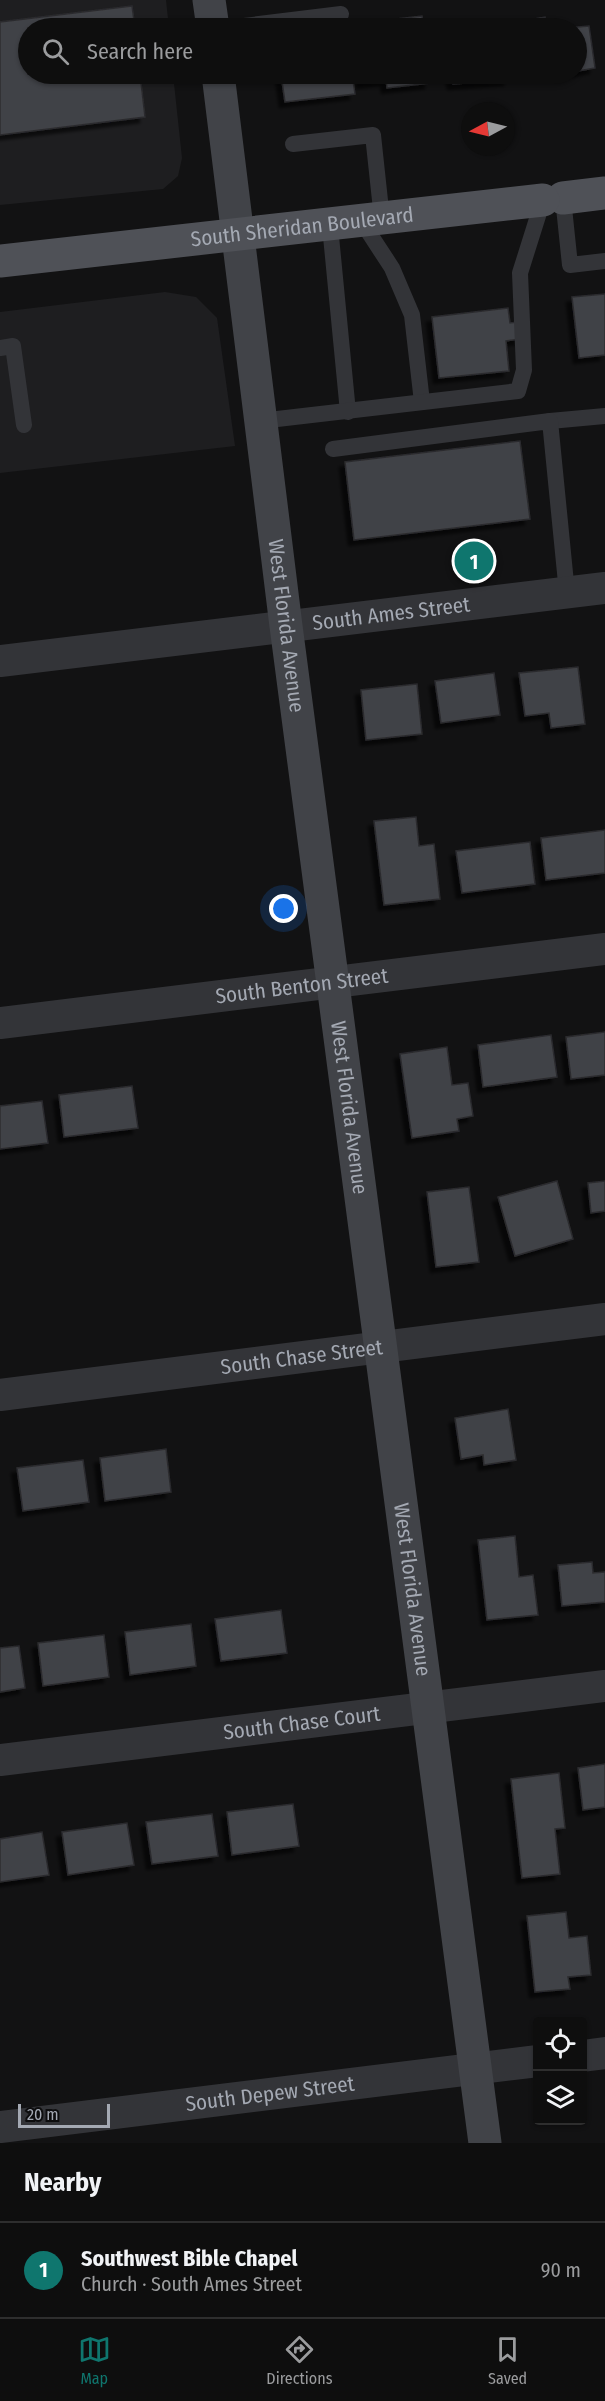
<!DOCTYPE html>
<html lang="en">
<head>
<meta charset="utf-8">
<style>
  :root { --surface:#0e0e0e; --page:#171717; --text:#f1f3f6; --muted:#9b9c9e; --line:#2e2e2e; --accent:#0f766e }
  body { margin:0; font-family:"Fira Sans Condensed",sans-serif; background:var(--page); color:var(--text) }
  .controls { position:absolute; right:18px; bottom:18px; display:grid; overflow:hidden; border-radius:6px; box-shadow:0 2px 4px #0004 }
  .controls button { width:54px; height:54px; display:grid; place-items:center; padding:0; border:0; border-bottom:2px solid var(--line); background:var(--surface); color:var(--text); font:30px sans-serif }
  .compass { position:absolute; left:461px; top:102px; width:54px; height:54px; border-radius:50%; background:var(--surface); box-shadow:0 2px 4px #0004; rotate:263deg }
  .scale { position:absolute; left:18px; bottom:15px; width:92px; box-sizing:border-box; padding-left:6px; border:3px solid #a4a9b3; border-top:0; font-size:16px; line-height:21px; white-space:nowrap; color:#a4a9b3; -webkit-text-stroke:4px #0d0d0e; paint-order:stroke }
  .you { position:absolute; left:284px; top:909px; width:21px; height:21px; margin:-15px; border:4px solid #fff; border-radius:50%; background:#1a73e8; box-shadow:0 0 0 9px #1a73e833 }
  .badge { display:grid; place-items:center; width:39px; height:39px; border-radius:50%; background:var(--accent); color:#fff; font-size:20px; font-weight:700 }
  .pin { position:absolute; translate:-50% -50%; border:3px solid #fff; box-shadow:0 2px 6px #0006 }
  .list { margin:0; padding:0; list-style:none }
  h2 { display:flex; justify-content:space-between; align-items:center; height:78px; margin:0; padding:0 24px; font-size:26px }
  h2 small { font-size:20px; font-weight:400; color:var(--muted) }
  .list li { display:grid; grid-template-columns:39px 1fr auto; gap:18px; align-items:center; box-sizing:border-box; height:96px; padding:0 24px; border-top:2px solid var(--line) }
  .list b { display:block; font-size:22px; white-space:nowrap }
  .list p { margin:0; font-size:20px; white-space:nowrap; color:var(--muted) }
  .list em { font-size:20px; font-style:normal; color:var(--muted) }
  .icon { flex:none; width:33px; height:33px; fill:none; stroke:currentColor; stroke-width:2; stroke-linecap:round; stroke-linejoin:round }
  .map { position:relative; flex:none; width:605px; height:2143px; overflow:hidden }
  .search { position:absolute; background:var(--surface); box-shadow:0 2px 4px #0004; left:18px; right:18px; top:18px; height:66px; display:flex; align-items:center; gap:15px; box-sizing:border-box; padding:0 21px; border-radius:33px; color:var(--muted); font-size:22px }
  .sheet { height:174px; background:var(--surface) }
  nav { display:flex; justify-content:space-around; align-items:center; box-sizing:border-box; height:84px; border-top:2px solid var(--line); background:var(--surface); font-size:16px; color:var(--muted) }
  nav a { display:grid; justify-items:center; gap:3px }
  nav .on { color:var(--accent) }
  .map>svg:first-child { display:block }
  .built { fill:#1e1e20 }
  .building { fill:#414246; stroke:#2c2c2f; stroke-width:1.5; filter:url(#shadow) }
  .lines { fill:none; stroke-linecap:round; stroke-linejoin:round }
  .lane { stroke:#333438; stroke-width:16 }
  .street { stroke:#333438; stroke-width:32 }
  .secondary { stroke:#414348; stroke-width:33 }
  .primary { stroke:#4f5157; stroke-width:33 }
  .labels { text-anchor:middle; dominant-baseline:central; stroke-width:4.5; stroke-linejoin:round; paint-order:stroke }
  .street-label { font-size:21px; fill:#a4a9b3; stroke:#0d0d0e }
</style>
</head>
<body>
<div class="map">
<svg width="605" height="2143" viewBox="0 0 605 2143">
  <defs>
    <filter id="shadow"><feDropShadow dx="-5.5" dy="5.5" stdDeviation="1.5" flood-color="#0009"/></filter>
  </defs>
  <rect width="100%" height="100%" fill="#121213"/>
  <g class="built">
    <path d="M 0,0 L 166,0 L 169,28 L 28,28 L 28,74 L 173,74 L 182,158 L 178,176 L 163,189 L 0,205 Z"/>
    <path d="M 165,292 L 196,297 L 217,318 L 235,446 L 0,473 L 0,312 Z"/>
  </g>
  <g class="building">
    <path d="M 132,6 L 135,28 L 28,28 L 28,74 L 140,74 L 145,117 L 0,135 L 0,22 Z"/>
    <path d="M 422,16 L 424,28 L 380,28 L 379,21 Z"/>
    <path d="M 545,17 L 546,28 L 528,28 L 527,20 Z"/>
    <path d="M 463,20 L 464,28 L 447,28 L 446,22 Z"/>
    <path d="M 589,26 L 595,68 L 578,71 L 576,28 L 567,28 Z"/>
    <path d="M 281,74 L 352,74 L 355,94 L 285,102 Z"/>
    <path d="M 361,74 L 429,74 L 430,83 L 387,88 L 386,80 L 362,83 Z"/>
    <path d="M 451,74 L 509,74 L 509,80 L 453,84 Z"/>
    <path d="M 605,294 L 605,355 L 579,358 L 572,297 Z"/>
    <path d="M 508,308 L 510,323 L 518,322 L 520,339 L 506,341 L 509,371 L 439,378 L 432,317 Z"/>
    <path d="M 520,441 L 530,519 L 354,540 L 345,462 Z"/>
    <path d="M 578,667 L 585,724 L 551,728 L 549,713 L 525,716 L 519,673 Z"/>
    <path d="M 494,673 L 500,715 L 441,723 L 435,681 Z"/>
    <path d="M 417,684 L 422,734 L 366,740 L 361,690 Z"/>
    <path d="M 416,817 L 419,846 L 434,844 L 440,899 L 384,905 L 374,821 Z"/>
    <path d="M 605,830 L 605,873 L 546,880 L 541,838 Z"/>
    <path d="M 530,842 L 535,884 L 462,893 L 456,851 Z"/>
    <path d="M 605,1032 L 605,1075 L 571,1079 L 566,1037 Z"/>
    <path d="M 551,1035 L 557,1077 L 483,1087 L 478,1045 Z"/>
    <path d="M 447,1047 L 452,1085 L 468,1083 L 473,1116 L 457,1119 L 459,1131 L 412,1138 L 400,1054 Z"/>
    <path d="M 132,1086 L 138,1128 L 64,1137 L 59,1095 Z"/>
    <path d="M 42,1101 L 48,1143 L 0,1149 L 0,1106 Z"/>
    <path d="M 557,1181 L 573,1239 L 515,1256 L 498,1197 Z"/>
    <path d="M 605,1181 L 605,1211 L 591,1213 L 588,1183 Z"/>
    <path d="M 469,1187 L 479,1262 L 436,1267 L 427,1192 Z"/>
    <path d="M 508,1409 L 516,1460 L 484,1465 L 483,1455 L 461,1459 L 455,1418 Z"/>
    <path d="M 166,1449 L 171,1492 L 105,1501 L 100,1458 Z"/>
    <path d="M 83,1460 L 89,1502 L 23,1511 L 17,1468 Z"/>
    <path d="M 515,1536 L 519,1577 L 533,1575 L 538,1615 L 487,1620 L 478,1540 Z"/>
    <path d="M 592,1562 L 593,1573 L 605,1572 L 605,1602 L 562,1606 L 558,1565 Z"/>
    <path d="M 281,1610 L 287,1653 L 221,1661 L 215,1619 Z"/>
    <path d="M 191,1624 L 196,1666 L 130,1675 L 125,1632 Z"/>
    <path d="M 104,1635 L 109,1677 L 43,1686 L 38,1643 Z"/>
    <path d="M 19,1646 L 25,1688 L 0,1692 L 0,1648 Z"/>
    <path d="M 605,1764 L 605,1807 L 583,1810 L 578,1768 Z"/>
    <path d="M 559,1773 L 565,1828 L 555,1829 L 560,1874 L 522,1878 L 511,1779 Z"/>
    <path d="M 293,1804 L 299,1846 L 232,1855 L 227,1812 Z"/>
    <path d="M 212,1814 L 218,1856 L 152,1864 L 146,1822 Z"/>
    <path d="M 127,1823 L 134,1865 L 68,1875 L 62,1832 Z"/>
    <path d="M 42,1832 L 49,1875 L 0,1882 L 0,1839 Z"/>
    <path d="M 566,1912 L 569,1938 L 587,1936 L 591,1975 L 568,1977 L 570,1989 L 535,1992 L 527,1916 Z"/>
  </g>
  <g class="lines">
    <g class="lane">
      <path d="M 227,28 L 341,14"/>
      <path d="M 293,144 L 373,135 L 382,219"/>
      <path d="M 563,198 L 570,265 L 605,261"/>
      <path d="M 362,222 L 392,268 L 412,315 L 422,402"/>
      <path d="M 330,226 L 348,412"/>
      <path d="M 0,348 L 13,346 L 24,425"/>
      <path d="M 260,421 L 518,391 L 524,370 L 520,273 L 543,200"/>
      <path d="M 550,421 L 605,416"/>
      <path d="M 333,449 L 550,421 L 567,593"/>
    </g>
    <g class="street">
      <path id="s1" d="M 0,661 L 605,588"/>
      <path id="s2" d="M 0,1023 L 605,949"/>
      <path id="s3" d="M 0,1395 L 605,1319"/>
      <path id="s4" d="M 0,1760 L 605,1686"/>
      <path d="M 582,2056 L 605,2053"/>
      <path id="s5" d="M 0,2127 L 538,2061"/>
    </g>
    <g class="secondary">
      <path d="M 209,0 L 213,28"/>
      <path id="s6" d="M 218,74 L 286,626 L 485,2143"/>
    </g>
    <g class="primary">
      <path d="M 563,198 L 605,193"/>
      <path id="s7" d="M 0,261 L 543,200"/>
    </g>
  </g>
  <g class="labels">
    <g class="street-label">
      <text stroke="none"><textPath href="#s7" startOffset="304">South Sheridan Boulevard</textPath></text>
      <text stroke="none"><textPath href="#s1" startOffset="394">South Ames Street</textPath></text>
      <text stroke="none"><textPath href="#s6" startOffset="556">West Florida Avenue</textPath></text>
      <text stroke="none"><textPath href="#s2" startOffset="304">South Benton Street</textPath></text>
      <text stroke="none"><textPath href="#s6" startOffset="1042">West Florida Avenue</textPath></text>
      <text stroke="none"><textPath href="#s3" startOffset="304">South Chase Street</textPath></text>
      <text stroke="none"><textPath href="#s6" startOffset="1528">West Florida Avenue</textPath></text>
      <text stroke="none"><textPath href="#s4" startOffset="304">South Chase Court</textPath></text>
      <text stroke="none"><textPath href="#s5" startOffset="272">South Depew Street</textPath></text>
    </g>
  </g>
</svg>
<div class="controls">
<button><svg class="icon" aria-label="locate" viewBox="0 0 24 24"><circle cx="12" cy="12" r="6"/><path d="M12 2v4M12 18v4M2 12h4M18 12h4"/></svg></button>
<button><svg class="icon" aria-label="layers" viewBox="0 0 24 24"><path d="M12 4l9 5-9 5-9-5zM3 14l9 5 9-5"/></svg></button>
</div>
<svg class="compass" viewBox="-18 -18 36 36"><path d="M0-13l5 13h-10z" fill="#e53935"/><path d="M0 13l5-13h-10z" fill="#9b9c9e"/></svg>
<div class="scale">20 m</div>
<div class="you"></div>
<div class="pin badge" style="left:474px;top:561px">1</div>
<div class="search"><svg class="icon" aria-label="search" viewBox="0 0 24 24"><circle cx="10" cy="10" r="6"/><path d="M15 15l6 6"/></svg>Search here</div>
</div>
<section class="sheet">
<h2>Nearby<small></small></h2>
<ul class="list">
<li><span class="badge">1</span><div><b>Southwest Bible Chapel</b><p>Church · South Ames Street</p></div><em>90 m</em></li>
</ul>
</section>
<nav>
<a class="on"><svg class="icon" aria-label="map" viewBox="0 0 24 24"><path d="M3 6l6-2 6 2 6-2v14l-6 2-6-2-6 2zM9 4v14M15 6v14"/></svg>Map</a>
<a><svg class="icon" aria-label="directions" viewBox="0 0 24 24"><path d="M12 3l9 9-9 9-9-9zM9 14v-3h6M13 9l2 2-2 2"/></svg>Directions</a>
<a><svg class="icon" aria-label="saved" viewBox="0 0 24 24"><path d="M7 4h10v16l-5-4-5 4z"/></svg>Saved</a>
</nav>
</body>
</html>
